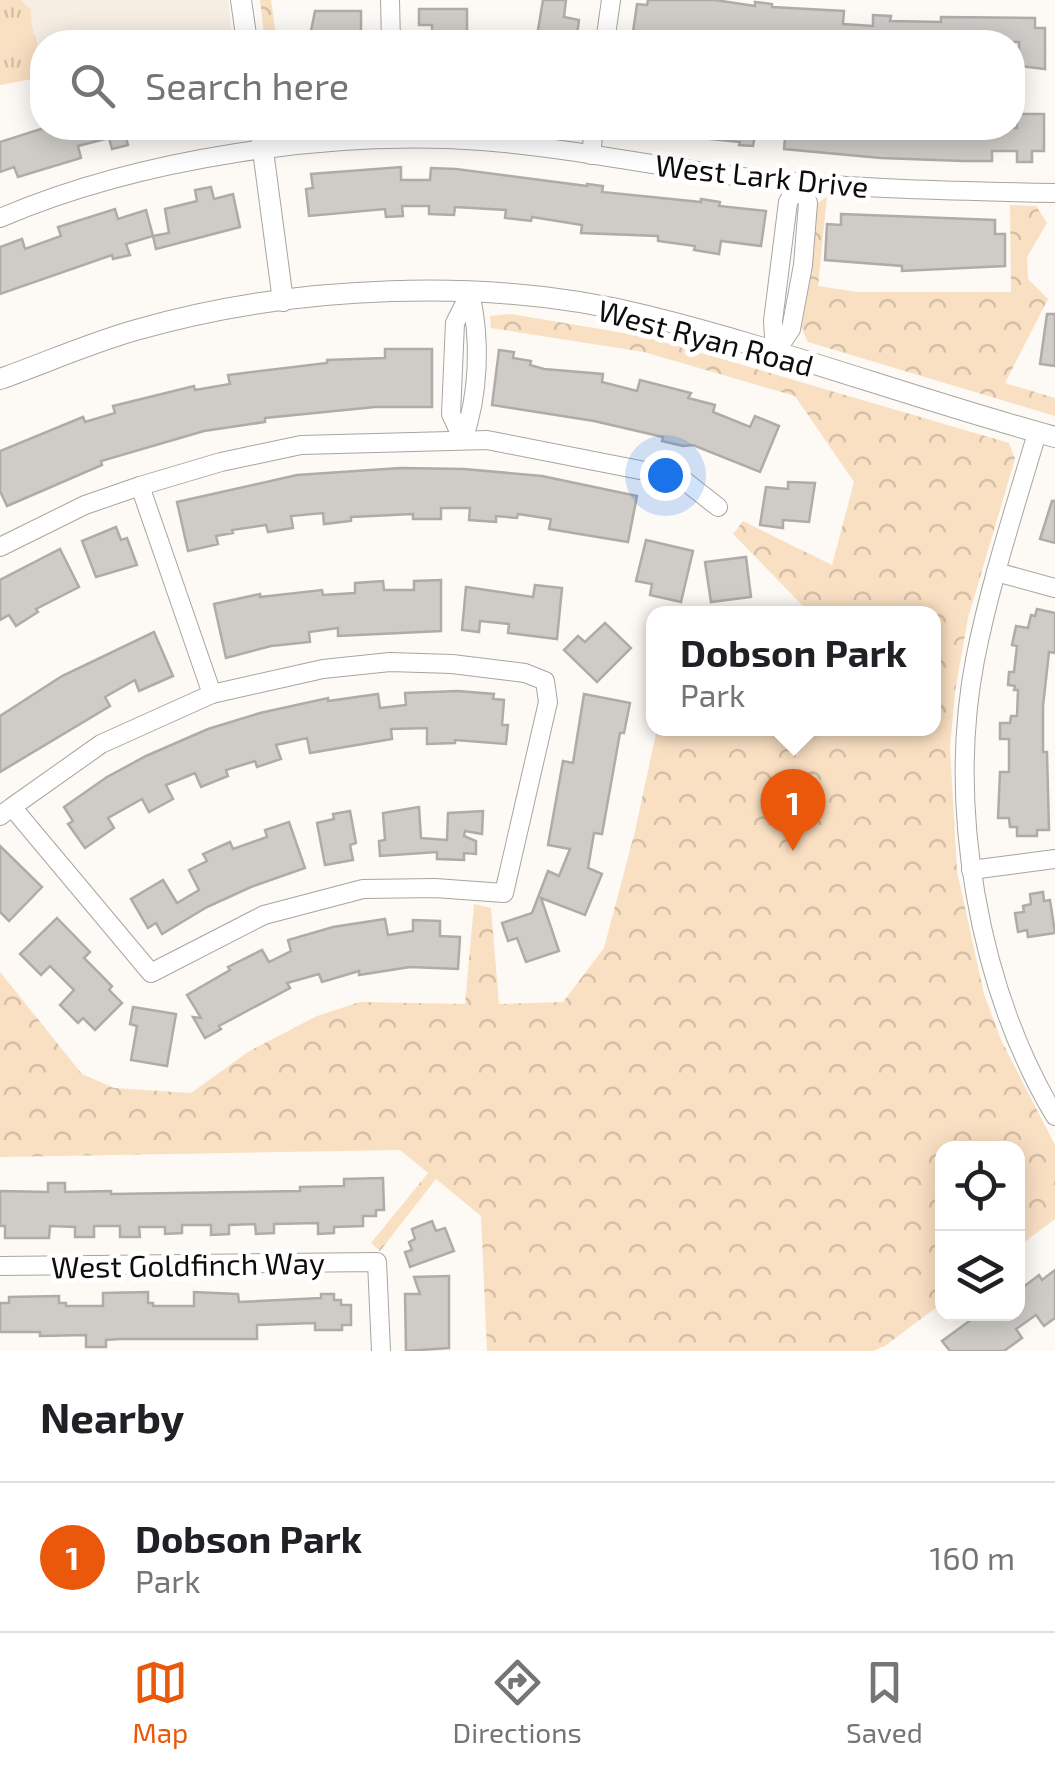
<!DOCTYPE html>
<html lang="en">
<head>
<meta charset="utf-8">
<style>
  :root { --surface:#fff; --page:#f6f6f6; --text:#202124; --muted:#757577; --line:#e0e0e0; --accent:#ea580c }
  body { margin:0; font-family:"Exo 2",sans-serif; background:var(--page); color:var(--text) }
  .controls { position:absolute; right:30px; bottom:30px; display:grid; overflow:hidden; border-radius:20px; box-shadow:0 5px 25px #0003 }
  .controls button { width:90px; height:90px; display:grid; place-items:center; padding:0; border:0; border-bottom:2px solid var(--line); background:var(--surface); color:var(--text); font:50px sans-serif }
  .you { position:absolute; left:665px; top:475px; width:35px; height:35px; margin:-25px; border:8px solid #fff; border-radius:50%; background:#1a73e8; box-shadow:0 0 0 15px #1a73e833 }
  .badge { display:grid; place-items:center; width:65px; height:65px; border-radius:50%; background:var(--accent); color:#fff; font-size:32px; font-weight:700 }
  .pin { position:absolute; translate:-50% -82px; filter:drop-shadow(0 2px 5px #0008) }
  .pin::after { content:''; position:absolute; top:52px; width:35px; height:30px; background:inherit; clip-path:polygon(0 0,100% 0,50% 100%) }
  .popup { position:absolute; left:646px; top:606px; width:295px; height:130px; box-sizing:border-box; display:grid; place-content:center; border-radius:20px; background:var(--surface); filter:drop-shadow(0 2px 8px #0005); font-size:32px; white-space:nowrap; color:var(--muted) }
  .popup b { font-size:38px; color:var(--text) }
  .popup::after { content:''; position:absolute; left:50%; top:100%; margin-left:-20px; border:20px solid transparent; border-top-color:var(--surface) }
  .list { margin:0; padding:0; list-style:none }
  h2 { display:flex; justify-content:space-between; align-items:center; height:130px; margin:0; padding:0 40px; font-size:42px }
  h2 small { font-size:32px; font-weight:400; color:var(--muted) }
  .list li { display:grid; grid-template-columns:65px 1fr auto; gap:30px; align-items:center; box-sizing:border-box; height:150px; padding:0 40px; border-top:2px solid var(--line) }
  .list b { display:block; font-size:38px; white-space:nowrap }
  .list p { margin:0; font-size:32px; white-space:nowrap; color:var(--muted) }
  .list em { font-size:32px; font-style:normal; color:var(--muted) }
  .icon { flex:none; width:55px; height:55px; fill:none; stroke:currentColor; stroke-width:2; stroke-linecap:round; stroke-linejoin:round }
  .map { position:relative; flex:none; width:1055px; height:1351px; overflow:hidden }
  .search { position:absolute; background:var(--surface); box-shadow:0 5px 25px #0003; left:30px; right:30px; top:30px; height:110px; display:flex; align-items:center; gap:25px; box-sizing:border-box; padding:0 35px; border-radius:40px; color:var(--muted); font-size:38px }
  .sheet { height:280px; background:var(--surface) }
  nav { display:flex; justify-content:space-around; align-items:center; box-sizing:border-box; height:140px; border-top:2px solid var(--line); background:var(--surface); font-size:28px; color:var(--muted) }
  nav a { display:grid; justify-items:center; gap:5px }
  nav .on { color:var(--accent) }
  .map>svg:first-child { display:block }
  .built { fill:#f6ede3 }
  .grass { fill:url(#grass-tufts) }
  .park { fill:url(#park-crowns) }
  .building { fill:#cfccc8; stroke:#afaba8; stroke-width:2.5 }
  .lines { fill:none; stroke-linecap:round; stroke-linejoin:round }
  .minor-casing { stroke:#a8a5a1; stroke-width:20 }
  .tertiary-casing { stroke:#a8a5a1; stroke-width:22 }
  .minor { stroke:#fff; stroke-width:18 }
  .tertiary { stroke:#fff; stroke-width:20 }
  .labels { text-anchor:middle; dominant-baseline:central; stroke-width:10; stroke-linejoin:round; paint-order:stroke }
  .street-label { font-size:30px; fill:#0e0d0c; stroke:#fff }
</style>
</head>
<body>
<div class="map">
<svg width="1055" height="1351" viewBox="0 0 1055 1351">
  <defs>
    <pattern id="grass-tufts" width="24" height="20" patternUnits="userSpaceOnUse" patternTransform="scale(2.5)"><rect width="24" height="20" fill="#fae0c3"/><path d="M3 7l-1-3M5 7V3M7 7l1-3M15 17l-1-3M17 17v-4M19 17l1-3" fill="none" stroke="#d5bfa6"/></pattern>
    <pattern id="park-crowns" width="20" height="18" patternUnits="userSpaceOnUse" patternTransform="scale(2.5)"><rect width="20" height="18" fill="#fae0c3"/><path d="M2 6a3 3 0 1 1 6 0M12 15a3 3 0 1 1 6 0" fill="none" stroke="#d5bfa6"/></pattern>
  </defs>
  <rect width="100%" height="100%" fill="#fdf9f5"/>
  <path class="built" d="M 0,0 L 228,0 L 233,42 L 42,42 L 42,77 L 0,85 Z"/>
  <path class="grass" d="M 0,0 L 21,0 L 31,10 C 30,34 43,51 42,77 L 0,85 Z"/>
  <g class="park">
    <path d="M 260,0 L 271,0 L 277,42 L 265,42 Z"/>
    <path d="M 827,197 L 818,286 L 857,292 L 1011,292 L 1010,205 L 1036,206 L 1047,223 L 1027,257 L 1028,279 L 1048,299 L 1005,383 L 1055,398 L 1055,416 L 808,342 L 799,323 L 815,205 Z"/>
    <path d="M 511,314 L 647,337 L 1009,443 L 1015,459 L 968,618 L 955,692 L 950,748 L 957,871 L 984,994 L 1001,1040 L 1055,1145 L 1055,1219 L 1018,1247 L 1018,1148 L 942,1148 L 942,1303 L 885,1346 L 873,1351 L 487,1351 L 481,1216 L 436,1179 L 380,1251 L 371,1243 L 428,1173 L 400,1150 L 0,1157 L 0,972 L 82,1074 L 114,1088 L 191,1093 L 248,1052 L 317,1016 L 360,1002 L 465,1004 L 474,904 L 491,908 L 499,1004 L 563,1002 L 604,948 L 635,831 L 657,729 L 933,728 L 933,614 L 804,613 L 806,609 L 733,534 L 743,521 L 832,565 L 854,482 L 795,396 L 644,352 L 491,328 L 490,316 Z"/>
  </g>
  <g class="building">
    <path d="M 543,0 L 566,0 L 564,17 L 579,20 L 576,42 L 536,42 Z"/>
    <path d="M 648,0 L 715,0 L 755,6 L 755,2 L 772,4 L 772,7 L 844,11 L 843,24 L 873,26 L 873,15 L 891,16 L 890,21 L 941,22 L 941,17 L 1035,18 L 1035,28 L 1045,28 L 1045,69 L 1019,66 L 1019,42 L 674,42 L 675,37 L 633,32 L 637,4 L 647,5 Z"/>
    <path d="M 419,9 L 467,9 L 467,37 L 432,37 L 432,25 L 419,25 Z"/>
    <path d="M 315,11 L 361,11 L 361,36 L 310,36 Z"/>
    <path d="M 1017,114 L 1044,114 L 1044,151 L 1032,151 L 1032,162 L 1017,162 L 1017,151 L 992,151 L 992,161 L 963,161 L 881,158 L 784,149 L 786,128 L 1017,128 Z"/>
    <path d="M 44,128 L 132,128 L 133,132 L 125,134 L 128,145 L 112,149 L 109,138 L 78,146 L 81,158 L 18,177 L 14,167 L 0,172 L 0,142 Z"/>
    <path d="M 692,128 L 756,128 L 753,146 L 739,145 L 740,142 L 692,137 Z"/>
    <path d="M 401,167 L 401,180 L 430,180 L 431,168 L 456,169 L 587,186 L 587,184 L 603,186 L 602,192 L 701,202 L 701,199 L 720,202 L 719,206 L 766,211 L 761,246 L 721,241 L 719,254 L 694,250 L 695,246 L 658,241 L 658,236 L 581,233 L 582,225 L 532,217 L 531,221 L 505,218 L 506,210 L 455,207 L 454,215 L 429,214 L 429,206 L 402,206 L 403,216 L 386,217 L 385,209 L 309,216 L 306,189 L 313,188 L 311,174 Z"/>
    <path d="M 211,187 L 214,199 L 233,194 L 240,227 L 156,249 L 153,236 L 169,233 L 165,209 L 197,201 L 195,190 Z"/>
    <path d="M 115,209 L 118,219 L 146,210 L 153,236 L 126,244 L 130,255 L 113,259 L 112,255 L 0,294 L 0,247 L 22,239 L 25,249 L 61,236 L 58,227 Z"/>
    <path d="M 841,214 L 995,220 L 995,234 L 1005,234 L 1005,266 L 902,271 L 902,266 L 825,260 L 827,224 L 841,225 Z"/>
    <path d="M 1047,314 L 1055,314 L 1055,366 L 1040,364 Z"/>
    <path d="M 385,349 L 432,349 L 432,407 L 375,407 L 265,418 L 265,422 L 204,431 L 101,461 L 102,465 L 7,506 L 0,491 L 0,451 L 83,417 L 85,422 L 115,413 L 113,406 L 194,386 L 195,390 L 230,384 L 228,375 L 327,363 L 327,360 L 385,358 Z"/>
    <path d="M 499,350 L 514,352 L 513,358 L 531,361 L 530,365 L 544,369 L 603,374 L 602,382 L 637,391 L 640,380 L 691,393 L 688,398 L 715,405 L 713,412 L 750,427 L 755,416 L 779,426 L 760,472 L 693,445 L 683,446 L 662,441 L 663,437 L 594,421 L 492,405 Z"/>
    <path d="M 400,468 L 464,469 L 542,476 L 637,496 L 628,542 L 549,529 L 551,519 L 518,514 L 517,518 L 496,516 L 496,522 L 469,520 L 470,508 L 441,508 L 441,519 L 413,519 L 413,514 L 351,517 L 351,521 L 324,524 L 323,513 L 291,516 L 293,528 L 268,532 L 266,525 L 232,530 L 233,533 L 216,536 L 218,544 L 188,551 L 177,502 L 297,475 Z"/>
    <path d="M 788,482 L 815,483 L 809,522 L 783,520 L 783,528 L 760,525 L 766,487 L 788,489 Z"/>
    <path d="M 1052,501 L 1055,501 L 1055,543 L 1040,539 Z"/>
    <path d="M 116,527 L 121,540 L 127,538 L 137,565 L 96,577 L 82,541 Z"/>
    <path d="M 646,540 L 693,551 L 681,602 L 650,595 L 652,584 L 636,581 Z"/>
    <path d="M 60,549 L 79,587 L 36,609 L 38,612 L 16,626 L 9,615 L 0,620 L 0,580 Z"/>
    <path d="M 746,557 L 751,597 L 711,602 L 705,562 Z"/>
    <path d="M 441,580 L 441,631 L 338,636 L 338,628 L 309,632 L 310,642 L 271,646 L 226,658 L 214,604 L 260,594 L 260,597 L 322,590 L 323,595 L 355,593 L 355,583 L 383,581 L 384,590 L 414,590 L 414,581 Z"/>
    <path d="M 535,585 L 562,588 L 557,639 L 508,633 L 509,624 L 480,621 L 479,632 L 462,630 L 466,587 L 533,597 Z"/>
    <path d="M 1037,609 L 1055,613 L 1055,653 L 1049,652 L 1043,706 L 1043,752 L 1047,752 L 1049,830 L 1037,830 L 1037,836 L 1017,836 L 1017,827 L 1010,827 L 1009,818 L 998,818 L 1000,772 L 1009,772 L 1009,739 L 1000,739 L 1000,723 L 1010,723 L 1011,716 L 1017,716 L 1018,690 L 1014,690 L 1015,686 L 1008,685 L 1009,672 L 1014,672 L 1017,646 L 1012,645 L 1016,626 L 1028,628 L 1031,615 L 1035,616 Z"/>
    <path d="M 605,623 L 631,648 L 597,682 L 564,650 L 578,636 L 585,642 Z"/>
    <path d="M 154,632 L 173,676 L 139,691 L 135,680 L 105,697 L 110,706 L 0,772 L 0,716 L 62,676 Z"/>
    <path d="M 458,691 L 494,694 L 493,699 L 504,700 L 502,725 L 508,725 L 506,744 L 455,740 L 455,743 L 427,744 L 427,728 L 391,729 L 392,739 L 310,753 L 307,738 L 276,745 L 281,759 L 257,767 L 255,761 L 226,770 L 228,776 L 201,787 L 195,773 L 166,785 L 173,799 L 149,812 L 142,799 L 108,818 L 114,828 L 85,848 L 68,824 L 73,821 L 64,807 L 107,777 L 146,756 L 208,729 L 260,713 L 328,698 L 328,701 L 378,694 L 380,708 L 406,705 L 405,693 Z"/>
    <path d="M 584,694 L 630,703 L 624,733 L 620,733 L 602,834 L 594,833 L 588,868 L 602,874 L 585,915 L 541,898 L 559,951 L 526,962 L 517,938 L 508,941 L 502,923 L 532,913 L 548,871 L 559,876 L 570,849 L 548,845 L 563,761 L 573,763 Z"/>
    <path d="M 419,807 L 421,838 L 447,840 L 448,813 L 483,811 L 482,834 L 465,831 L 464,836 L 476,841 L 476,854 L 464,853 L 464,860 L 437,859 L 437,852 L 380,856 L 379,841 L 385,840 L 383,813 Z"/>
    <path d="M 350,811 L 356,843 L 350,845 L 353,860 L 325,865 L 317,823 L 334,819 L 333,814 Z"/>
    <path d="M 289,822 L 305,868 L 251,887 L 207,907 L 162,934 L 156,923 L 148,928 L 131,899 L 163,880 L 177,903 L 199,890 L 189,870 L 207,861 L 203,854 L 230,842 L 233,849 L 267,837 L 265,830 Z"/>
    <path d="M 0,846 L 42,887 L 9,921 L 0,912 Z"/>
    <path d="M 1043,892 L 1044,901 L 1050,900 L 1055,933 L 1028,937 L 1027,930 L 1018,932 L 1015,913 L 1024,912 L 1023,906 L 1031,904 L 1030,894 Z"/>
    <path d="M 57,918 L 90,952 L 84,958 L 112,986 L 109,990 L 122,1003 L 95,1030 L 83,1018 L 78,1023 L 60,1005 L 74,990 L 50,966 L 41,975 L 20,954 Z"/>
    <path d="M 385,919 L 388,935 L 413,931 L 413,920 L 440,921 L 440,936 L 460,937 L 458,969 L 410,967 L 359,975 L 359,971 L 322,982 L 319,974 L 287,983 L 290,988 L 219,1026 L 221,1029 L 205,1038 L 193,1017 L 201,1018 L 187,995 L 230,970 L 228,967 L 262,950 L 269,962 L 291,951 L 288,940 L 333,927 Z"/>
    <path d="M 133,1007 L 176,1014 L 167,1066 L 131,1060 L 137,1026 L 130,1024 Z"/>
    <path d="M 383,1178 L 384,1210 L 376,1210 L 376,1216 L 363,1216 L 363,1226 L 334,1227 L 334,1233 L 318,1234 L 318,1223 L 274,1224 L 274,1233 L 256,1234 L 255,1224 L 229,1225 L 229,1234 L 211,1235 L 211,1225 L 182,1225 L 182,1233 L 165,1234 L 165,1227 L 139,1227 L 140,1237 L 120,1237 L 120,1226 L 94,1226 L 94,1237 L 75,1237 L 75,1227 L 50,1226 L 49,1238 L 5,1238 L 5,1226 L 0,1226 L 0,1191 L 48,1192 L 48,1183 L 65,1183 L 65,1192 L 111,1191 L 111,1194 L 300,1191 L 300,1187 L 344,1186 L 344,1179 Z"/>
    <path d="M 432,1221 L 436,1231 L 445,1228 L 454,1251 L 410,1267 L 405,1252 L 412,1250 L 409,1242 L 415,1239 L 412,1229 Z"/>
    <path d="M 1055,1270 L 1055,1318 L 1044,1326 L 1036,1315 L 1016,1329 L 1022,1338 L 1004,1351 L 950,1351 L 942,1341 L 979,1314 L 1018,1314 L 1018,1291 L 1039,1275 L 1042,1280 Z"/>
    <path d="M 449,1276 L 449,1348 L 406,1351 L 405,1294 L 420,1294 L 414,1277 Z"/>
    <path d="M 148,1292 L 148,1303 L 153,1303 L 153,1306 L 194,1306 L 194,1292 L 238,1294 L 239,1302 L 321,1298 L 321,1294 L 334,1294 L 334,1300 L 341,1300 L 341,1305 L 351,1305 L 351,1325 L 342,1325 L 342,1330 L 315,1330 L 315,1323 L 257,1325 L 257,1339 L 120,1339 L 106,1340 L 106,1347 L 86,1347 L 86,1335 L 40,1336 L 40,1332 L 0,1332 L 0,1303 L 9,1303 L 9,1297 L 59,1296 L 59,1303 L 66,1303 L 66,1306 L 103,1306 L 103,1293 Z"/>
  </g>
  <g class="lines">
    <g class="minor-casing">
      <g id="minor">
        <path d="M 390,0 L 391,42"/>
        <path d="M 605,42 L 611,0"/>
        <path d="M 591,155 L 594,128"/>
        <path d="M 0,218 C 140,158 331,130 482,141 C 573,148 662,168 752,178 C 853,189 954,191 1055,193"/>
        <path d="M 775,353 L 791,329 L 803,265 L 808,203 L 800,182"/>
        <path d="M 775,353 L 773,321 L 788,202 L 800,182"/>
        <path d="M 1037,433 C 1015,508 990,583 975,660 C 947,807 978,987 1055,1116"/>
        <path d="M 463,440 L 451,414 L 455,323 L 470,293"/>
        <path d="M 463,440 C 479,395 481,339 470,293"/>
        <path d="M 140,486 L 212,694"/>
        <path d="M 0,547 L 85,505 L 140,486 L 221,462 L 301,445 L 487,440 L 681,478 L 718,507"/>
        <path d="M 996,572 L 1055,588"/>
        <path d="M 0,816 L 12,807 L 101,744 L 212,694 L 323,669 L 390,662 L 452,664 L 525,673 L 545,681 L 548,702 L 504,893 L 435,888 L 363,889 L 264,915 L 151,973 L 12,807"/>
        <path d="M 971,870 L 1055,859"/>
        <path d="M 0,1266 L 377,1262 L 381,1351"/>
      </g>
    </g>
    <g class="tertiary-casing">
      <g id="tertiary">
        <path d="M 241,0 L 247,42"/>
        <path d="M 260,128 L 283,301"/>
        <path d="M 0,379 C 45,363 90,343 136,330 C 291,285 491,276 647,316 C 785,350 918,400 1055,437"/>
      </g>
    </g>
    <use href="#minor" class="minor"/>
    <use href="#tertiary" class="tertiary"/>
  </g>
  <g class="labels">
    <g class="street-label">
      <text transform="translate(762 175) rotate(6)">West Lark Drive</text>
      <text transform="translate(706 337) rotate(15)">West Ryan Road</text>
      <text transform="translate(188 1264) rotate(-1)">West Goldfinch Way</text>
    </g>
  </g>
</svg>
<div class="controls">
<button><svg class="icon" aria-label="locate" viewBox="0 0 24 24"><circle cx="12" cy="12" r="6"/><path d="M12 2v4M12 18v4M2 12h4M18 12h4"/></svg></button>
<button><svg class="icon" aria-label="layers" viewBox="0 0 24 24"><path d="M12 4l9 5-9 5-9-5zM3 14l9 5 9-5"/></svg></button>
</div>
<div class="you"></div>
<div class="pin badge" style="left:793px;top:851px">1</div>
<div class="popup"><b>Dobson Park</b>Park</div>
<div class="search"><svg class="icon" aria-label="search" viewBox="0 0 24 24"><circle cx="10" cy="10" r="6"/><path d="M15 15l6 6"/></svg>Search here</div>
</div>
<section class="sheet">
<h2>Nearby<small></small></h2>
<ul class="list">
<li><span class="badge">1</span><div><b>Dobson Park</b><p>Park</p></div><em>160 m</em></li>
</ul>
</section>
<nav>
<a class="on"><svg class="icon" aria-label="map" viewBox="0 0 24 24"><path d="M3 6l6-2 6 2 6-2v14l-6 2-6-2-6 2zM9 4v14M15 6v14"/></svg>Map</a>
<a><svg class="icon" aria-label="directions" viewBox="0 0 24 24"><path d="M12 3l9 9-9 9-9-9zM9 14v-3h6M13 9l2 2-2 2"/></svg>Directions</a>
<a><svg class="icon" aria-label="saved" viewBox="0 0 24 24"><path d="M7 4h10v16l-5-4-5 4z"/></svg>Saved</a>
</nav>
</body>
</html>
